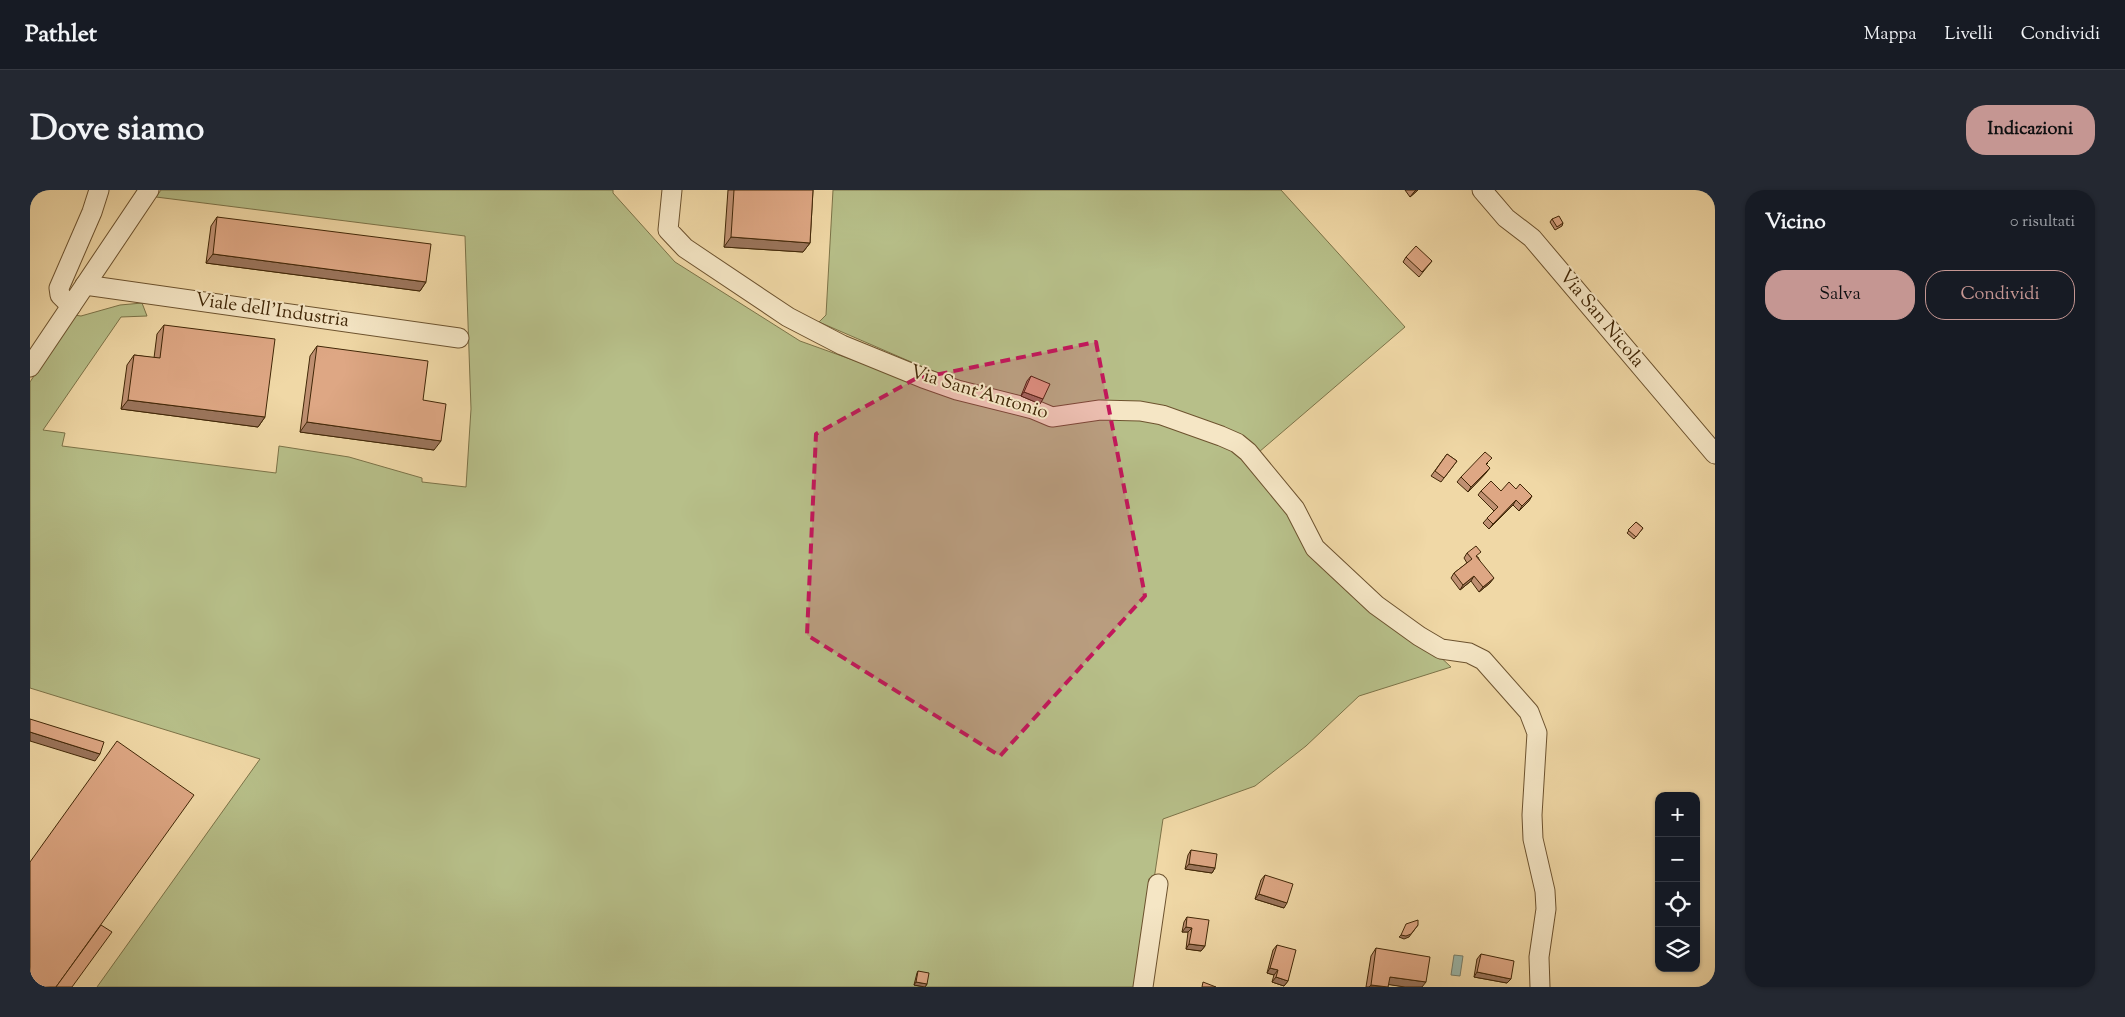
<!DOCTYPE html>
<html lang="it">
<head>
<meta charset="utf-8">
<style>
  :root { --surface:#171b24; --page:#242831; --text:#f1f3f6; --muted:#9ea1a6; --line:#363941; --accent:#c59692 }
  body { margin:0; font-family:"Sorts Mill Goudy",serif; background:var(--page); color:var(--text) }
  .controls { position:absolute; right:15px; bottom:15px; display:grid; overflow:hidden; border-radius:10px; box-shadow:0 1px 4px #0004 }
  .controls button { width:45px; height:45px; display:grid; place-items:center; padding:0; border:0; border-bottom:1px solid var(--line); background:var(--surface); color:var(--text); font:25px sans-serif }
  .list { margin:0; padding:0; list-style:none }
  h2 { display:flex; justify-content:space-between; align-items:center; height:65px; margin:0; padding:0 20px; font-size:21px }
  h2 small { font-size:16px; font-weight:400; color:var(--muted) }
  .actions { display:flex; gap:10px; padding:15px 20px }
  .actions a { flex:1; padding:11px 0; border:1px solid var(--accent); border-radius:20px; text-align:center; font-size:18px; color:var(--accent) }
  .actions .main { background:var(--accent); color:#111 }
  .icon { flex:none; width:28px; height:28px; fill:none; stroke:currentColor; stroke-width:2; stroke-linecap:round; stroke-linejoin:round }
  .map { position:relative; flex:none; width:1685px; height:797px; overflow:hidden; border-radius:20px }
  header { display:flex; align-items:center; gap:30px; box-sizing:border-box; height:70px; padding:0 25px; background:var(--surface); border-bottom:1px solid var(--line) }
  header strong { font-size:24px }
  nav { display:flex; gap:28px; margin-inline-start:auto; font-size:18px }
  .intro { display:flex; align-items:center; justify-content:space-between; box-sizing:border-box; height:120px; padding:0 30px }
  h1 { margin:0; font-size:35px }
  .button { padding:12px 22px; border-radius:20px; background:var(--accent); color:#111; font-size:18px; font-weight:700 }
  main { display:flex; gap:30px; padding:0 30px }
  aside { flex:1; background:var(--surface); border-radius:20px; box-shadow:0 1px 4px #0004 }
  .map>svg:first-child { display:block }
  .green { fill:#b7bf89; stroke:#7c7348 }
  .water { fill:#9bb9ad; stroke:#777f6b }
  .lines { fill:none; stroke-linecap:round; stroke-linejoin:round }
  .minor-casing { stroke:#6d532f; stroke-width:21 }
  .minor { stroke:#f5e6c5; stroke-width:19 }
  .wall { fill:#bf9072; stroke:#412707 }
  .shaded-wall { fill:#9b755c; stroke:#412707 }
  .building { fill:#dea784; stroke:#412707 }
  .marked { fill:#c2185b; fill-opacity:0.2; stroke:#c2185b; stroke-width:4; stroke-dasharray:10 6; stroke-linejoin:round }
  .labels { text-anchor:middle; dominant-baseline:central; stroke-width:4; stroke-linejoin:round; paint-order:stroke }
  .street-label { font-size:19px; fill:#412707; stroke:#f5e6c5 }
</style>
</head>
<body>
<header>
<strong>Pathlet</strong>
<nav><a>Mappa</a><a>Livelli</a><a>Condividi</a></nav>
</header>
<div class="intro"><h1>Dove siamo</h1><a class="button">Indicazioni</a></div>
<main>
<div class="map">
<svg width="1685" height="797" viewBox="0 0 1685 797">
  <rect width="100%" height="100%" fill="#f0d8a6"/>
  <filter id="stains"><feTurbulence type="fractalNoise" baseFrequency=".004" numOctaves="4"/><feColorMatrix values="0 0 0 0 .2 0 0 0 0 .09 0 0 0 0 .02 0 0 0 .5 -.17"/></filter>
  <radialGradient id="worn" r=".72"><stop offset=".6" stop-color="#630" stop-opacity="0"/><stop offset="1" stop-color="#630" stop-opacity=".3"/></radialGradient>
  <g class="green">
    <path d="M 131,0 L 583,0 L 583,3 L 645,72 L 770,151 L 940,212 L 1106,225 L 1210,260 L 1256,322 L 1421,477 L 1329,506 L 1276,556 L 1225,596 L 1133,629 L 1108,797 L 67,797 L 230,569 L 0,498 L 0,192 L 44,125 L 51,126 L 90,115 L 112,113 L 117,126 L 91,127 L 13,240 L 35,243 L 32,256 L 246,283 L 249,256 L 319,267 L 392,288 L 392,292 L 436,297 L 441,219 L 435,46 L 126,7 Z"/>
    <path d="M 803,0 L 1251,0 L 1375,137 L 1229,262 L 1167,230 L 1030,221 L 1010,214 L 998,191 L 991,206 L 945,197 L 895,178 L 789,132 L 796,125 Z"/>
  </g>
  <path class="water" d="M 1424,765 L 1433,766 L 1430,786 L 1421,785 Z"/>
  <g class="lines">
    <g class="minor-casing">
      <g id="minor">
        <path d="M 642,0 L 638,40 L 655,58 L 758,127 L 812,155 L 893,188 L 927,200 L 1003,219 L 1022,227 L 1070,220 L 1110,221 L 1132,225 L 1191,246 L 1207,253 L 1218,262 L 1265,319 L 1285,358 L 1346,415 L 1389,446 L 1411,459 L 1439,463 L 1453,470 L 1499,522 L 1507,543 L 1502,625 L 1503,649 L 1515,701 L 1516,719 L 1509,767 L 1510,797"/>
        <path d="M 1452,0 L 1476,28 L 1502,48 L 1685,264"/>
        <path d="M 55,95 L 429,148"/>
        <path d="M 41,116 L 30,105 L 29,98 L 62,22 L 69,0"/>
        <path d="M 0,177 L 119,0"/>
        <path d="M 1113,797 L 1128,694"/>
      </g>
    </g>
    <use href="#minor" class="minor"/>
  </g>
  <g class="wall">
    <path d="M 698,0 L 783,0 L 780,53 L 773,62 L 694,57 Z"/>
    <path d="M 1375,0 L 1388,0 L 1380,7 Z"/>
    <path d="M 187,27 L 396,92 L 390,101 L 176,73 L 181,36 Z"/>
    <path d="M 1522,29 L 1533,33 L 1532,36 L 1525,40 L 1520,32 Z"/>
    <path d="M 1376,67 L 1402,71 L 1389,87 L 1373,72 Z"/>
    <path d="M 134,135 L 235,227 L 228,237 L 91,219 L 97,175 L 104,165 L 124,168 L 127,144 Z"/>
    <path d="M 287,156 L 393,210 L 404,260 L 270,242 L 280,166 Z"/>
    <path d="M 1001,186 L 1010,214 L 991,206 L 997,191 Z"/>
    <path d="M 1417,264 L 1427,271 L 1411,292 L 1401,286 Z"/>
    <path d="M 1458,273 L 1456,275 L 1456,283 L 1438,302 L 1427,292 L 1431,287 Z"/>
    <path d="M 1451,301 L 1471,301 L 1499,311 L 1489,321 L 1483,315 L 1459,339 L 1453,333 L 1464,321 L 1448,305 Z"/>
    <path d="M 1606,332 L 1613,338 L 1604,349 L 1597,343 Z"/>
    <path d="M 1437,363 L 1448,367 L 1460,393 L 1449,402 L 1441,391 L 1430,400 L 1421,388 L 1424,383 L 1437,373 L 1434,368 Z"/>
    <path d="M 1161,660 L 1185,678 L 1182,683 L 1155,679 L 1158,665 Z"/>
    <path d="M 1235,685 L 1254,718 L 1225,709 L 1231,690 Z"/>
    <path d="M 1157,727 L 1175,756 L 1171,761 L 1156,759 L 1158,742 L 1152,742 L 1154,732 Z"/>
    <path d="M 1247,755 L 1258,791 L 1254,796 L 1242,792 L 1244,785 L 1237,783 L 1243,760 Z"/>
    <path d="M 1346,758 L 1392,797 L 1375,797 L 1358,794 L 1358,797 L 1336,797 L 1341,766 Z"/>
    <path d="M 1451,764 L 1481,789 L 1477,793 L 1444,787 L 1447,769 Z"/>
    <path d="M 888,781 L 897,794 L 895,797 L 884,795 L 887,783 Z"/>
  </g>
  <g class="shaded-wall">
    <path d="M 1386,0 L 1388,0 L 1380,7 L 1384,2 Z"/>
    <path d="M 701,47 L 780,53 L 773,62 L 694,57 Z"/>
    <path d="M 183,64 L 396,92 L 390,101 L 176,73 Z"/>
    <path d="M 994,202 L 1013,209 L 1010,214 L 991,206 Z"/>
    <path d="M 98,210 L 235,227 L 228,237 L 91,219 Z"/>
    <path d="M 277,232 L 411,251 L 404,260 L 270,242 Z"/>
    <path d="M 1460,278 L 1456,283 L 1438,302 L 1441,297 Z"/>
    <path d="M 1502,306 L 1499,311 L 1489,321 L 1492,316 Z"/>
    <path d="M 1486,310 L 1483,315 L 1459,339 L 1463,334 Z"/>
    <path d="M 1444,386 L 1441,391 L 1430,400 L 1433,395 Z"/>
    <path d="M 1464,388 L 1460,393 L 1449,402 L 1453,397 Z"/>
    <path d="M 0,542 L 70,564 L 65,571 L 0,551 Z"/>
    <path d="M 1159,674 L 1185,678 L 1182,683 L 1155,679 Z"/>
    <path d="M 1229,704 L 1257,713 L 1254,718 L 1225,709 Z"/>
    <path d="M 1388,735 L 1379,747 L 1374,749 L 1369,747 L 1371,745 Z"/>
    <path d="M 1156,737 L 1162,738 L 1158,742 L 1152,742 Z"/>
    <path d="M 1159,754 L 1175,756 L 1171,761 L 1156,759 Z"/>
    <path d="M 1240,778 L 1248,780 L 1244,785 L 1237,783 Z"/>
    <path d="M 1447,782 L 1481,789 L 1477,793 L 1444,787 Z"/>
    <path d="M 1246,787 L 1258,791 L 1254,796 L 1242,792 Z"/>
    <path d="M 1360,787 L 1396,792 L 1392,797 L 1375,797 L 1355,794 Z"/>
    <path d="M 886,792 L 897,794 L 895,797 L 884,795 Z"/>
    <path d="M 1341,795 L 1356,797 L 1339,797 Z"/>
  </g>
  <g class="building">
    <path d="M 704,0 L 783,0 L 780,53 L 701,47 Z"/>
    <path d="M 1529,26 L 1533,33 L 1527,37 L 1522,29 Z"/>
    <path d="M 187,27 L 401,54 L 396,92 L 183,64 Z"/>
    <path d="M 1386,56 L 1402,71 L 1392,82 L 1376,67 Z"/>
    <path d="M 134,135 L 245,149 L 235,227 L 98,210 L 104,165 L 130,168 Z"/>
    <path d="M 287,156 L 398,171 L 393,210 L 416,214 L 411,251 L 277,232 Z"/>
    <path d="M 1001,186 L 1020,194 L 1013,209 L 994,202 Z"/>
    <path d="M 1455,262 L 1462,268 L 1456,274 L 1460,278 L 1441,297 L 1431,287 Z"/>
    <path d="M 1417,264 L 1427,271 L 1414,288 L 1405,281 Z"/>
    <path d="M 1461,291 L 1471,301 L 1479,292 L 1486,299 L 1490,294 L 1502,306 L 1492,316 L 1486,310 L 1463,334 L 1457,328 L 1468,317 L 1451,301 Z"/>
    <path d="M 1606,332 L 1613,338 L 1606,347 L 1598,340 Z"/>
    <path d="M 1446,356 L 1451,362 L 1446,366 L 1464,388 L 1453,397 L 1444,386 L 1433,395 L 1424,383 L 1442,369 L 1437,363 Z"/>
    <path d="M 0,529 L 74,552 L 70,564 L 0,542 Z"/>
    <path d="M 87,551 L 164,605 L 26,797 L 0,797 L 0,672 Z"/>
    <path d="M 1161,660 L 1187,664 L 1185,678 L 1159,674 Z"/>
    <path d="M 1235,685 L 1263,694 L 1257,713 L 1229,704 Z"/>
    <path d="M 1157,727 L 1179,730 L 1175,756 L 1159,754 L 1162,738 L 1156,737 Z"/>
    <path d="M 1388,730 L 1388,735 L 1381,744 L 1376,746 L 1371,745 L 1376,734 Z"/>
    <path d="M 71,735 L 82,742 L 42,797 L 26,797 Z"/>
    <path d="M 1247,755 L 1266,760 L 1258,791 L 1246,787 L 1248,780 L 1240,778 Z"/>
    <path d="M 1346,758 L 1400,767 L 1396,792 L 1360,787 L 1358,797 L 1341,795 Z"/>
    <path d="M 1451,764 L 1484,771 L 1481,789 L 1447,782 Z"/>
    <path d="M 888,781 L 899,783 L 897,794 L 886,792 Z"/>
    <path d="M 1173,792 L 1186,797 L 1172,797 Z"/>
  </g>
  <path class="marked" d="M 1066,152 L 1115,406 L 970,566 L 777,445 L 786,244 L 885,189 Z"/>
  <g class="labels">
    <g class="street-label">
      <text transform="translate(242 121) rotate(8)">Viale dell'Industria</text>
      <text transform="translate(1571 129) rotate(50)">Via San Nicola</text>
      <text transform="translate(949 203) rotate(17)">Via Sant'Antonio</text>
    </g>
  </g>
  <rect width="100%" height="100%" filter="url(#stains)"/>
  <rect width="100%" height="100%" fill="url(#worn)"/>
</svg>
<div class="controls">
<button>+</button>
<button>−</button>
<button><svg class="icon" aria-label="locate" viewBox="0 0 24 24"><circle cx="12" cy="12" r="6"/><path d="M12 2v4M12 18v4M2 12h4M18 12h4"/></svg></button>
<button><svg class="icon" aria-label="layers" viewBox="0 0 24 24"><path d="M12 4l9 5-9 5-9-5zM3 14l9 5 9-5"/></svg></button>
</div>
</div>
<aside>
<h2>Vicino<small>0 risultati</small></h2>
<ul class="list">
</ul>
<div class="actions"><a class="main">Salva</a><a>Condividi</a></div>
</aside>
</main>
</body>
</html>
